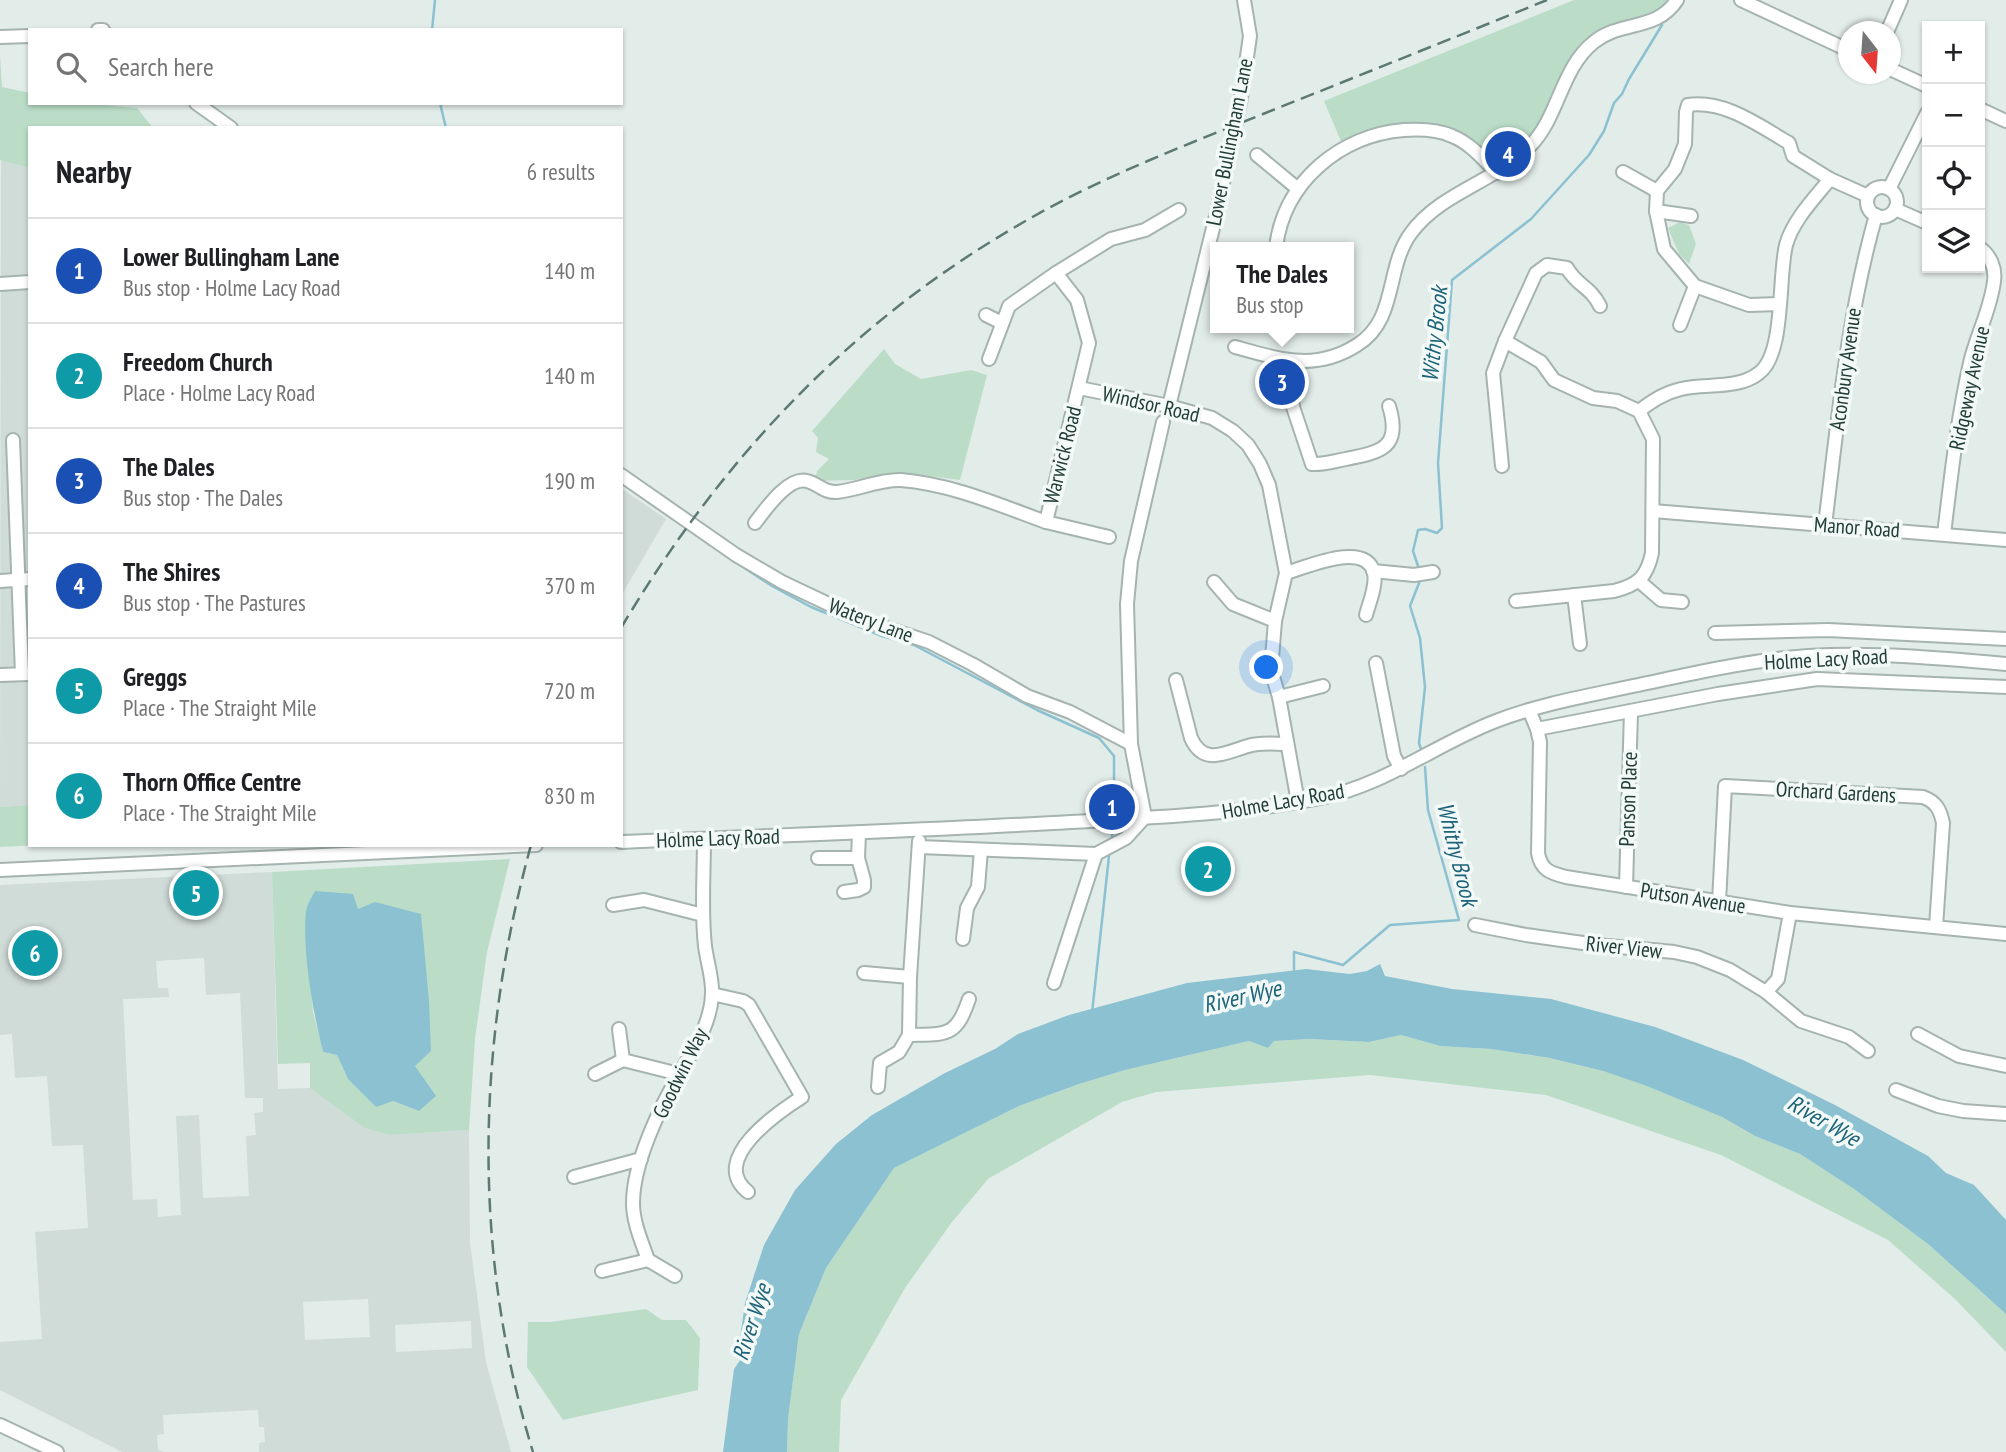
<!DOCTYPE html>
<html lang="en">
<head>
<meta charset="utf-8">
<style>
  :root { --surface:#fff; --page:#f2f2f2; --text:#202124; --muted:#757577; --line:#e0e0e0; --accent:#d93025 }
  body { margin:0; font-family:"PT Sans Narrow",sans-serif; background:var(--page); color:var(--text) }
  .controls { position:absolute; right:21px; top:21px; display:grid; overflow:hidden; border-radius:0px; box-shadow:0 2px 5px #0004 }
  .controls button { width:63px; height:63px; display:grid; place-items:center; padding:0; border:0; border-bottom:2px solid var(--line); background:var(--surface); color:var(--text); font:35px sans-serif }
  .compass { position:absolute; left:1838px; top:21px; width:63px; height:63px; border-radius:50%; background:var(--surface); box-shadow:0 2px 5px #0004; rotate:163deg }
  .you { position:absolute; left:1267px; top:668px; width:24px; height:24px; margin:-18px; border:5px solid #fff; border-radius:50%; background:#1a73e8; box-shadow:0 0 0 10px #1a73e833 }
  .badge { display:grid; place-items:center; width:46px; height:46px; border-radius:50%; background:var(--accent); color:#fff; font-size:23px; font-weight:700 }
  .pin { position:absolute; translate:-50% -50%; border:4px solid #fff; box-shadow:0 2px 7px #0006 }
  .popup { position:absolute; left:1210px; top:242px; width:144px; height:91px; box-sizing:border-box; display:grid; place-content:center; border-radius:0px; background:var(--surface); filter:drop-shadow(0 2px 5px #0005); font-size:23px; white-space:nowrap; color:var(--muted) }
  .popup b { font-size:26px; color:var(--text) }
  .popup::after { content:''; position:absolute; left:50%; top:100%; margin-left:-14px; border:14px solid transparent; border-top-color:var(--surface) }
  .list { margin:0; padding:0; list-style:none }
  h2 { display:flex; justify-content:space-between; align-items:center; height:91px; margin:0; padding:0 28px; font-size:30px }
  h2 small { font-size:23px; font-weight:400; color:var(--muted) }
  .list li { display:grid; grid-template-columns:46px 1fr auto; gap:21px; align-items:center; box-sizing:border-box; height:105px; padding:0 28px; border-top:2px solid var(--line) }
  .list b { display:block; font-size:26px; white-space:nowrap }
  .list p { margin:0; font-size:23px; white-space:nowrap; color:var(--muted) }
  .list em { font-size:23px; font-style:normal; color:var(--muted) }
  .icon { flex:none; width:38px; height:38px; fill:none; stroke:currentColor; stroke-width:2; stroke-linecap:round; stroke-linejoin:round }
  .map { position:relative; flex:none; width:2006px; height:1452px; overflow:hidden }
  .search { position:absolute; background:var(--surface); box-shadow:0 2px 5px #0004; left:28px; top:28px; width:595px; height:77px; display:flex; align-items:center; gap:18px; box-sizing:border-box; padding:0 24px; border-radius:0px; color:var(--muted); font-size:26px }
  .panel { position:absolute; background:var(--surface); box-shadow:0 2px 5px #0004; left:28px; top:126px; width:595px; height:721px; border-radius:0px }
  .map>svg:first-child { display:block }
  .built { fill:#d0dcd8; fill-rule:evenodd }
  .green { fill:#bbddc7; fill-rule:evenodd }
  .water { fill:#8bc1d1 }
  .lines { fill:none; stroke-linecap:round; stroke-linejoin:round }
  .stream { stroke:#8bc1d1; stroke-width:2.5 }
  .minor-casing { stroke:#a5b4b0; stroke-width:16 }
  .minor { stroke:#fff; stroke-width:12 }
  .rail { stroke:#5d7973; stroke-width:2.5; stroke-dasharray:14 7; stroke-linecap:butt }
  .labels { text-anchor:middle; dominant-baseline:central; stroke-width:7; stroke-linejoin:round; paint-order:stroke }
  .street-label { font-size:21px; fill:#223d38; stroke:#f3f9f6 }
  .water-label { font-size:23px; font-style:italic; fill:#1d6379; stroke:#f3f9f6 }
</style>
</head>
<body>
<div class="map">
<svg width="2006" height="1452" viewBox="0 0 2006 1452">
  <rect width="100%" height="100%" fill="#e2ece9"/>
  <g class="built">
    <path d="M 1,159 L 30,167 L 30,805 L 0,807 Z"/>
    <path d="M 621,488 L 666,519 L 621,596 Z"/>
    <path d="M 272,872 L 278,1089 L 310,1088 L 390,1135 L 469,1130 L 470,1243 L 486,1362 L 511,1452 L 259,1452 L 259,1443 L 265,1442 L 264,1427 L 259,1427 L 258,1410 L 163,1415 L 164,1434 L 157,1435 L 158,1450 L 164,1452 L 122,1452 L 0,1390 L 0,1342 L 42,1339 L 35,1232 L 88,1228 L 83,1145 L 52,1146 L 47,1076 L 15,1078 L 12,1034 L 0,1035 L 0,885 ZM 204,958 L 206,995 L 240,993 L 245,1098 L 263,1098 L 263,1112 L 254,1113 L 256,1135 L 246,1136 L 249,1196 L 203,1198 L 199,1115 L 176,1116 L 181,1215 L 158,1217 L 157,1199 L 133,1200 L 123,999 L 169,997 L 168,988 L 158,988 L 156,961 ZM 368,1299 L 370,1337 L 305,1340 L 303,1302 ZM 471,1321 L 472,1348 L 396,1352 L 395,1325 Z"/>
  </g>
  <g class="green">
    <path d="M 1574,0 L 1673,0 L 1666,9 L 1591,41 L 1551,117 L 1495,173 L 1439,131 L 1394,130 L 1343,146 L 1324,101 Z"/>
    <path d="M 0,55 L 2,87 L 30,93 L 30,103 L 84,103 L 137,108 L 153,128 L 30,128 L 30,168 L 0,160 Z"/>
    <path d="M 1680,222 L 1689,225 L 1696,244 L 1689,264 L 1679,254 L 1668,228 Z"/>
    <path d="M 884,349 L 895,364 L 921,379 L 971,370 L 987,375 L 960,480 L 914,474 L 853,480 L 815,481 L 817,471 L 829,459 L 816,452 L 818,438 L 812,431 Z"/>
    <path d="M 30,805 L 30,845 L 42,845 L 0,847 L 0,807 Z"/>
    <path d="M 510,859 L 487,952 L 475,1039 L 469,1130 L 390,1135 L 365,1128 L 310,1088 L 310,1063 L 278,1064 L 272,872 ZM 306,909 L 358,909 L 421,915 L 423,955 L 414,1065 L 419,1111 L 393,1101 L 348,1079 L 337,1055 L 323,1052 L 313,1012 Z"/>
    <path d="M 1401,1035 L 1440,1046 L 1491,1049 L 1548,1058 L 1603,1071 L 1644,1085 L 1722,1117 L 1755,1136 L 1800,1154 L 1854,1189 L 1928,1244 L 1998,1307 L 2006,1314 L 2006,1352 L 1955,1299 L 1888,1240 L 1721,1155 L 1546,1095 L 1370,1075 L 1156,1092 L 1122,1102 L 988,1179 L 952,1222 L 905,1288 L 841,1400 L 839,1452 L 787,1452 L 788,1419 L 799,1334 L 826,1268 L 894,1168 L 1019,1106 L 1079,1084 L 1125,1070 L 1249,1041 L 1268,1048 L 1274,1041 L 1310,1039 L 1369,1042 Z"/>
    <path d="M 646,1309 L 662,1320 L 686,1320 L 700,1338 L 698,1390 L 563,1420 L 527,1367 L 528,1322 L 550,1322 Z"/>
  </g>
  <g class="water">
    <path d="M 315,891 L 353,894 L 358,909 L 375,902 L 421,914 L 429,1001 L 431,1051 L 415,1066 L 436,1096 L 419,1111 L 393,1101 L 376,1107 L 348,1079 L 337,1055 L 323,1052 C 313,1012 302,951 306,911 C 307,904 312,897 315,891 Z"/>
    <path d="M 1380,964 L 1385,976 L 1452,989 L 1551,999 L 1655,1027 L 1743,1060 L 1835,1105 L 1928,1156 L 1946,1173 L 1974,1185 L 2006,1220 L 2006,1314 L 1928,1244 L 1854,1189 L 1800,1154 L 1755,1136 L 1722,1117 L 1644,1085 L 1603,1071 L 1549,1058 L 1491,1049 L 1440,1046 L 1401,1035 L 1369,1042 L 1310,1039 L 1274,1041 L 1268,1048 L 1249,1041 L 1125,1070 L 1079,1084 L 1019,1106 L 894,1168 L 826,1268 L 799,1334 L 788,1419 L 787,1452 L 723,1452 L 734,1369 L 743,1356 L 739,1345 L 745,1303 L 764,1245 L 795,1190 L 836,1144 L 872,1115 L 945,1073 L 995,1049 L 1018,1034 L 1069,1015 L 1187,983 L 1306,969 L 1350,974 L 1367,971 Z"/>
  </g>
  <g class="lines">
    <g class="stream">
      <path d="M 432,30 L 435,0"/>
      <path d="M 440,103 L 446,128"/>
      <path d="M 697,535 L 712,545"/>
      <path d="M 737,563 L 772,586 L 811,607 L 882,636 L 914,645 L 1037,710 L 1099,738 L 1114,756 L 1114,808"/>
      <path d="M 1419,569 L 1413,551 L 1418,530 L 1425,529 L 1437,533 L 1442,528 L 1438,463 L 1452,280 L 1531,219 L 1589,155 L 1604,131 L 1614,103 L 1622,94 L 1629,79 L 1662,25"/>
      <path d="M 1421,578 L 1410,606 L 1420,638 L 1425,687 L 1419,743 L 1422,752"/>
      <path d="M 1112,837 L 1113,825"/>
      <path d="M 1294,970 L 1294,952 L 1343,965 L 1390,925 L 1459,920 L 1428,810 L 1425,767"/>
      <path d="M 1092,1013 L 1109,856"/>
    </g>
    <g class="minor-casing">
      <g id="minor">
        <path d="M 1741,0 L 1848,50"/>
        <path d="M 98,30 L 103,30"/>
        <path d="M 1887,32 L 1901,0"/>
        <path d="M 0,37 L 30,36"/>
        <path d="M 1890,69 L 1927,86"/>
        <path d="M 196,103 L 231,128"/>
        <path d="M 1980,109 L 2006,121"/>
        <path d="M 1257,155 L 1298,189"/>
        <path d="M 1623,172 L 1657,191"/>
        <circle cx="1882" cy="202" r="15"/>
        <path d="M 1889,189 L 1927,113"/>
        <path d="M 1895,209 L 1927,223"/>
        <path d="M 1656,211 L 1691,216"/>
        <path d="M 1276,247 C 1284,182 1340,135 1404,130 C 1420,129 1437,129 1452,136 C 1470,143 1483,159 1497,173"/>
        <path d="M 1056,273 L 1111,239 L 1145,230 L 1179,210"/>
        <path d="M 0,284 L 30,282"/>
        <path d="M 1779,304 L 1749,305 L 1695,286 L 1664,249 L 1656,211 L 1657,191 L 1675,169 L 1685,144 L 1686,112 L 1688,105 C 1725,100 1758,125 1789,143 L 1793,156 L 1830,179 L 1868,196"/>
        <path d="M 986,315 L 1002,323"/>
        <path d="M 1680,325 L 1695,286"/>
        <path d="M 1505,341 L 1541,362 L 1554,380 L 1593,398 L 1617,401 L 1639,411 L 1653,439 L 1652,553 C 1647,577 1638,585 1614,591 L 1516,601"/>
        <path d="M 1235,347 C 1279,359 1315,372 1357,345 C 1398,320 1385,268 1411,233 C 1441,192 1496,182 1531,145 C 1559,116 1561,68 1594,42 C 1621,20 1656,32 1677,0"/>
        <path d="M 989,359 L 1009,306 L 1056,273 L 1077,300 L 1089,343 L 1046,522 L 1109,537"/>
        <path d="M 1298,362 L 1292,392 L 1293,407 L 1312,464 C 1323,465 1335,461 1346,459 C 1381,452 1402,448 1389,406"/>
        <path d="M 1079,388 L 1169,406 L 1212,418 L 1233,431 L 1248,445 L 1260,464 L 1269,485 L 1286,573 L 1275,621 L 1271,670 L 1279,697 L 1298,802"/>
        <path d="M 1169,406 L 1216,216 L 1241,98 L 1250,36 L 1244,0"/>
        <path d="M 1639,411 C 1652,401 1664,393 1681,389 C 1705,383 1738,390 1759,373 C 1785,354 1778,278 1786,245 C 1793,220 1814,199 1830,179"/>
        <path d="M 13,440 L 22,674"/>
        <path d="M 1502,466 L 1493,373 L 1505,341 L 1536,273 L 1547,265 L 1567,268 C 1577,286 1591,287 1600,306"/>
        <path d="M 621,475 L 736,555 L 782,582 L 860,619 L 929,642 L 972,664 L 1027,696 L 1070,712 L 1131,744"/>
        <path d="M 1653,511 L 2006,540"/>
        <path d="M 755,523 C 765,510 788,476 807,481 C 819,484 824,493 837,492 C 858,490 880,479 901,480 C 951,484 999,505 1046,522"/>
        <path d="M 1825,525 C 1838,421 1847,317 1876,215"/>
        <path d="M 1944,534 C 1951,477 1957,420 1970,363 C 1976,336 1991,309 1994,281 C 1996,268 1990,255 1980,248"/>
        <path d="M 1373,571 L 1414,575 L 1433,572"/>
        <path d="M 1286,573 C 1307,567 1366,540 1374,573 C 1377,585 1369,603 1366,615"/>
        <path d="M 0,581 L 30,579"/>
        <path d="M 1639,581 L 1661,600 L 1682,602"/>
        <path d="M 1214,582 L 1233,604 L 1275,621"/>
        <path d="M 1574,595 L 1580,644"/>
        <path d="M 1715,633 L 1828,630 L 2006,639"/>
        <path d="M 1376,663 L 1394,756 L 1401,769"/>
        <path d="M 0,675 L 29,674"/>
        <path d="M 1176,680 L 1191,738 C 1204,767 1226,752 1248,746 C 1261,742 1274,744 1287,744"/>
        <path d="M 1279,697 L 1323,686"/>
        <path d="M 1529,710 L 1537,729 L 1540,742 L 1538,853 C 1541,870 1550,873 1566,877 L 1790,913 L 2006,934"/>
        <path d="M 1537,729 L 1718,694 L 1817,679 L 2006,687"/>
        <path d="M 621,842 C 765,836 909,831 1053,823 C 1143,818 1233,815 1321,798 C 1385,785 1436,744 1496,721 C 1540,704 1587,696 1633,686 C 1691,674 1749,660 1808,656 C 1874,652 1940,658 2006,664"/>
        <path d="M 919,847 L 1096,854 L 1126,838 L 1145,817 L 1131,744 L 1127,604 L 1131,561 L 1163,422"/>
        <path d="M 818,858 L 858,858"/>
        <path d="M 0,870 L 536,845"/>
        <path d="M 1626,887 L 1631,711"/>
        <path d="M 844,892 L 858,890 L 864,887 L 864,880 L 858,858 L 859,833"/>
        <path d="M 1719,902 L 1725,786 L 1923,797 C 1936,802 1940,809 1943,823 L 1936,927"/>
        <path d="M 613,905 L 644,900 L 703,915"/>
        <path d="M 1475,925 L 1526,935 L 1597,945 L 1674,952 L 1697,957 L 1730,970 L 1766,992 L 1801,1021 L 1849,1037 L 1868,1051"/>
        <path d="M 963,939 L 967,908 L 978,887 L 981,850"/>
        <path d="M 864,973 L 910,977"/>
        <path d="M 1054,983 L 1096,854"/>
        <path d="M 1766,992 L 1778,979 L 1790,913"/>
        <path d="M 712,994 L 743,1001 L 749,1005 L 802,1097 C 777,1113 708,1160 748,1192"/>
        <path d="M 619,1029 L 623,1060 L 679,1074"/>
        <path d="M 1918,1034 L 1959,1056 L 2006,1066"/>
        <path d="M 909,1035 C 946,1034 956,1038 969,999"/>
        <path d="M 595,1074 L 623,1060"/>
        <path d="M 878,1087 L 880,1063 L 899,1052 L 909,1035 L 910,977 L 919,841"/>
        <path d="M 1896,1090 L 1938,1106 L 1963,1111 L 2006,1114"/>
        <path d="M 574,1177 L 641,1159"/>
        <path d="M 648,1260 C 642,1242 633,1223 633,1203 C 633,1163 660,1107 680,1073 C 694,1049 711,1023 712,994 C 713,979 707,962 705,946 C 701,911 704,874 704,839"/>
        <path d="M 602,1271 L 648,1260 L 675,1276"/>
        <path d="M 0,1425 L 57,1452"/>
      </g>
    </g>
    <use href="#minor" class="minor"/>
    <g class="rail">
      <path d="M 621,628 C 722,458 850,322 1022,223 C 1099,178 1181,147 1263,114 C 1358,76 1453,38 1547,0"/>
      <path d="M 531,845 C 476,1044 472,1254 533,1452"/>
    </g>
  </g>
  <g class="labels">
    <g class="street-label">
      <text transform="translate(1229 142) rotate(-79)">Lower Bullingham Lane</text>
      <text transform="translate(1845 369) rotate(-82)">Aconbury Avenue</text>
      <text transform="translate(1969 388) rotate(-78)">Ridgeway Avenue</text>
      <text transform="translate(1151 404) rotate(13)">Windsor Road</text>
      <text transform="translate(1062 455) rotate(-76)">Warwick Road</text>
      <text transform="translate(1857 527) rotate(4)">Manor Road</text>
      <text transform="translate(871 620) rotate(21)">Watery Lane</text>
      <text transform="translate(1826 659) rotate(-3)">Holme Lacy Road</text>
      <text transform="translate(1836 792) rotate(3)">Orchard Gardens</text>
      <text transform="translate(1628 799) rotate(-88)">Panson Place</text>
      <text transform="translate(1283 801) rotate(-10)">Holme Lacy Road</text>
      <text transform="translate(718 838) rotate(-2)">Holme Lacy Road</text>
      <text transform="translate(1693 898) rotate(9)">Putson Avenue</text>
      <text transform="translate(1624 947) rotate(6)">River View</text>
      <text transform="translate(680 1073) rotate(-64)">Goodwin Way</text>
    </g>
    <g class="water-label">
      <text transform="translate(1434 334) rotate(-84)">Withy Brook</text>
      <text transform="translate(1458 854) rotate(76)">Whithy Brook</text>
      <text transform="translate(1242 996) rotate(-13)">River Wye</text>
      <text transform="translate(1824 1120) rotate(30)">River Wye</text>
      <text transform="translate(751 1322) rotate(-72)">River Wye</text>
    </g>
  </g>
</svg>
<div class="controls">
<button>+</button>
<button>−</button>
<button><svg class="icon" aria-label="locate" viewBox="0 0 24 24"><circle cx="12" cy="12" r="6"/><path d="M12 2v4M12 18v4M2 12h4M18 12h4"/></svg></button>
<button><svg class="icon" aria-label="layers" viewBox="0 0 24 24"><path d="M12 4l9 5-9 5-9-5zM3 14l9 5 9-5"/></svg></button>
</div>
<svg class="compass" viewBox="-18 -18 36 36"><path d="M0-13l5 13h-10z" fill="#e53935"/><path d="M0 13l5-13h-10z" fill="#757577"/></svg>
<div class="you"></div>
<div class="pin badge" style="left:1112px;top:807px;background:#1a4fb4">1</div>
<div class="pin badge" style="left:1208px;top:869px;background:#0f9aa8">2</div>
<div class="pin badge" style="left:1282px;top:382px;background:#1a4fb4">3</div>
<div class="popup"><b>The Dales</b>Bus stop</div>
<div class="pin badge" style="left:1508px;top:154px;background:#1a4fb4">4</div>
<div class="pin badge" style="left:196px;top:893px;background:#0f9aa8">5</div>
<div class="pin badge" style="left:35px;top:953px;background:#0f9aa8">6</div>
<div class="search"><svg class="icon" aria-label="search" viewBox="0 0 24 24"><circle cx="10" cy="10" r="6"/><path d="M15 15l6 6"/></svg>Search here</div>
<section class="panel">
<h2>Nearby<small>6 results</small></h2>
<ul class="list">
<li><span class="badge" style="background:#1a4fb4">1</span><div><b>Lower Bullingham Lane</b><p>Bus stop · Holme Lacy Road</p></div><em>140 m</em></li>
<li><span class="badge" style="background:#0f9aa8">2</span><div><b>Freedom Church</b><p>Place · Holme Lacy Road</p></div><em>140 m</em></li>
<li><span class="badge" style="background:#1a4fb4">3</span><div><b>The Dales</b><p>Bus stop · The Dales</p></div><em>190 m</em></li>
<li><span class="badge" style="background:#1a4fb4">4</span><div><b>The Shires</b><p>Bus stop · The Pastures</p></div><em>370 m</em></li>
<li><span class="badge" style="background:#0f9aa8">5</span><div><b>Greggs</b><p>Place · The Straight Mile</p></div><em>720 m</em></li>
<li><span class="badge" style="background:#0f9aa8">6</span><div><b>Thorn Office Centre</b><p>Place · The Straight Mile</p></div><em>830 m</em></li>
</ul>
</section>
</div>
</body>
</html>
